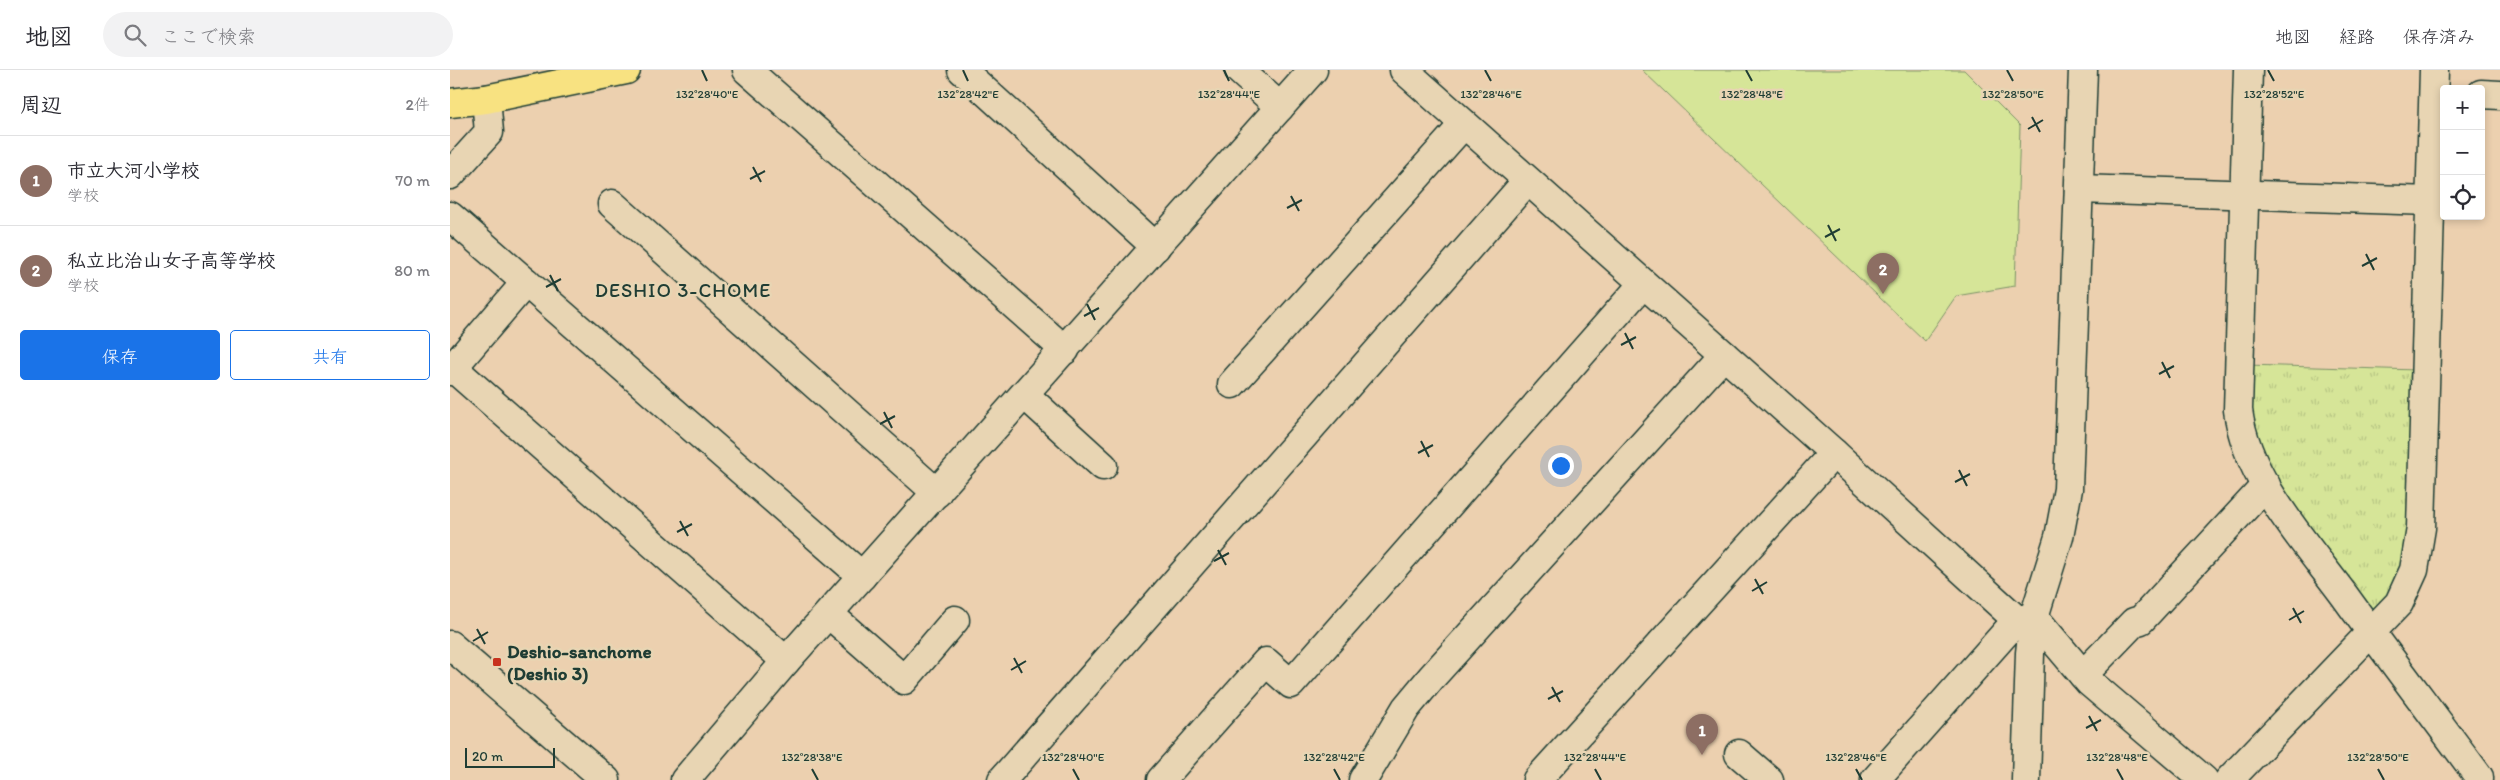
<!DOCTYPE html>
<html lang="ja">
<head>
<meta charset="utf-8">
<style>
  :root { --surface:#fff; --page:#f2f2f3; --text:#2b2b33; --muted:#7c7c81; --line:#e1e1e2; --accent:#1a73e8 }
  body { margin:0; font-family:Itim,"Klee One",sans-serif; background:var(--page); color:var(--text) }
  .controls { position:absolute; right:15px; top:15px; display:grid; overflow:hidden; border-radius:5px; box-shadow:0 2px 8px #0003 }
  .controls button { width:45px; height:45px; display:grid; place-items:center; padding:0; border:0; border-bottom:1px solid var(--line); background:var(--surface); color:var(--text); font:25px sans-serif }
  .scale { position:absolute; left:15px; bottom:12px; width:90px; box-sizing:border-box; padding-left:5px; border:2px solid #1f3d34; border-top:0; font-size:14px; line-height:18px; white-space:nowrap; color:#1f3d34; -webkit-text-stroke:4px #e8d5b3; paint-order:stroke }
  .you { position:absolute; left:1110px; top:395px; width:18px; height:18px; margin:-12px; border:4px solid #fff; border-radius:50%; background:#1a73e8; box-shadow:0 0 0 8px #1a73e833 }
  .badge { display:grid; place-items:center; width:32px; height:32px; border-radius:50%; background:var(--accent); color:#fff; font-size:16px; font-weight:700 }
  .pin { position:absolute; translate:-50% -41px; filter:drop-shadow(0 1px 2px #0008) }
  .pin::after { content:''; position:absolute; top:26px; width:18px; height:15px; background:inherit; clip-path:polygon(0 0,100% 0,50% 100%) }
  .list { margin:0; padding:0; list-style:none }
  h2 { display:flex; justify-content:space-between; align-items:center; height:65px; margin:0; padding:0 20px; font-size:21px }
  h2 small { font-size:16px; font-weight:400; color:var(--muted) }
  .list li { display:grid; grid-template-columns:32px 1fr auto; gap:15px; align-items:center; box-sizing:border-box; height:90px; padding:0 20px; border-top:1px solid var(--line) }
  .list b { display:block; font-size:19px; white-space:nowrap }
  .list p { margin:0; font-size:16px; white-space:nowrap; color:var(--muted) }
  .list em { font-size:16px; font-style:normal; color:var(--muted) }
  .actions { display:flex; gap:10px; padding:15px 20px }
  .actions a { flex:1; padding:11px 0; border:1px solid var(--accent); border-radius:5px; text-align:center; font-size:18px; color:var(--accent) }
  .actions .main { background:var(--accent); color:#fff }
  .icon { flex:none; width:28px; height:28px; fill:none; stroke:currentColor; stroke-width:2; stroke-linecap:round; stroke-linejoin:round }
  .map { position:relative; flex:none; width:2050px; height:710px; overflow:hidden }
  header { display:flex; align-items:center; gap:30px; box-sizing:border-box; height:70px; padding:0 25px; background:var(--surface); border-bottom:1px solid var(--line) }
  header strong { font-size:24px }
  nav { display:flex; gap:28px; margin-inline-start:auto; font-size:18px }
  .search { width:350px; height:45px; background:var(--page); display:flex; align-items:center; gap:12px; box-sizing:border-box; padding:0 18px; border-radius:28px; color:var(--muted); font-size:19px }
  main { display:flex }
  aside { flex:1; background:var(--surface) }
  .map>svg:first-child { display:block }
  .grass { fill:url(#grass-tufts); stroke:#7a9166 }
  .pitch { fill:#d6e598; stroke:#7a9166 }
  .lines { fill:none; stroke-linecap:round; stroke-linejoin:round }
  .minor-casing { stroke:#1f3d34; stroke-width:31 }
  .tertiary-casing { stroke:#1f3d34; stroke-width:31 }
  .trunk-casing { stroke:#1f3d34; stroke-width:31 }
  .minor { stroke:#e8d5b3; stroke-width:28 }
  .tertiary { stroke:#e8d5b3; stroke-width:28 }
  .trunk { stroke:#f8e281; stroke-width:28 }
  .ticks { fill:none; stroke:#1f3d34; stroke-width:2 }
  .poi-dot { fill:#c8321e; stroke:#e8d5b3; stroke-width:2 }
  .labels { text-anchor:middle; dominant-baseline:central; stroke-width:5; stroke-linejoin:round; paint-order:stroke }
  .poi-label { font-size:19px; font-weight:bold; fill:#1f3d34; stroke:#e8d5b3; text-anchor:start }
  .neighbourhood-label { font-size:20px; letter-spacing:1px; fill:#1f3d34; stroke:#e8d5b3 }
  .ticks-label { font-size:12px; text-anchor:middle; fill:#1f3d34; stroke:#e8d5b3; stroke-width:5; stroke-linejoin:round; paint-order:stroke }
</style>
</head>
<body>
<header>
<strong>地図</strong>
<div class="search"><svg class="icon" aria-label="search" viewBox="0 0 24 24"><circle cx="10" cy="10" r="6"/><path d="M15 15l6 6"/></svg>ここで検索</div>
<nav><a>地図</a><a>経路</a><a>保存済み</a></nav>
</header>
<main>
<aside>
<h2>周辺<small>2件</small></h2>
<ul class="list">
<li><span class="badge" style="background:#8d6e63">1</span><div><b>市立大河小学校</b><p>学校</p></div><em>70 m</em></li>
<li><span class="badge" style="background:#8d6e63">2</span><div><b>私立比治山女子高等学校</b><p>学校</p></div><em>80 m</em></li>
</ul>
<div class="actions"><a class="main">保存</a><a>共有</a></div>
</aside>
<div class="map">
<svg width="2050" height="710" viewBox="0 0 2050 710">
  <defs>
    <pattern id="grass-tufts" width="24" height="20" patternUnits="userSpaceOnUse" patternTransform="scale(1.25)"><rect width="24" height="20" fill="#d6e598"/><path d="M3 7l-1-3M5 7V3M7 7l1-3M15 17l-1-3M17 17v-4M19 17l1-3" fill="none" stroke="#b7c584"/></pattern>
  </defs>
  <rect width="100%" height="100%" fill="#ecd0af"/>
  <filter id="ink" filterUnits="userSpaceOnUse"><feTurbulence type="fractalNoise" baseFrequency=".02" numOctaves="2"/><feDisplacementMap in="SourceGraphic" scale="10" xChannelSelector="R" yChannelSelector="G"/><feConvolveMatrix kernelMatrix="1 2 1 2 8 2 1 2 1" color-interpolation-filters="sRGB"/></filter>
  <g filter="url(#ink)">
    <path class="grass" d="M 1797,295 L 1967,300 L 1956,498 L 1929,542 L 1914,539 L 1806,386 Z"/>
    <path class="pitch" d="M 1192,0 L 1514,0 L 1570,56 L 1565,216 L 1506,226 L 1475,271 Z"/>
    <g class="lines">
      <g class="minor-casing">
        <g id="minor">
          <path d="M 297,0 L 615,280"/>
          <path d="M 512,0 L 706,177"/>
          <path d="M 789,0 L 830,37"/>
          <path d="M 954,0 L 1384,383 L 1567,550 L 1584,547"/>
          <path d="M 1798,0 L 1788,340 C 1796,408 1854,471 1894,525 C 1938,586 1984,646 2029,707 L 2029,710"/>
          <path d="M 2031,24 L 2050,25"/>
          <path d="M 0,105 L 39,62 L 36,29"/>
          <path d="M 1629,119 L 1980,131"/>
          <path d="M 162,134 L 487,423"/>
          <path d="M 0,146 L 412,506"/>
          <path d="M 3,298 L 336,591"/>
          <path d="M 0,301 L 76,212"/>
          <path d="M 782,314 L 1013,55"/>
          <path d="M 575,325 L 653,396"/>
          <path d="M 379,544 L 454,610 L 505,550"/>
          <path d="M 1584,547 L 1639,612 L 1754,710"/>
          <path d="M 1633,605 L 1684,552 L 1691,550 L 1816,415"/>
          <path d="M 1289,684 L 1319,710"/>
          <path d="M 235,710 L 336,591 L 863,0"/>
          <path d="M 552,710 L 1077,111"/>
          <path d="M 711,710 L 816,592 L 841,614 L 1193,214"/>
          <path d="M 913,710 L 956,638 L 981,608 L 1274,285"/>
          <path d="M 1087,710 L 1384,383"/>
          <path d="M 1425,710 L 1567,550"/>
          <path d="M 1576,710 L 1580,583 L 1584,547"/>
          <path d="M 1779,710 L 1949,533 L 1964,500 L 1971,458 L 1984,0"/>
        </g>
      </g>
      <g class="tertiary-casing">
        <g id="tertiary">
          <path d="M 1584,547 L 1609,467 L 1618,419 L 1633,0"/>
          <path d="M 0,575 L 156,710"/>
        </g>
      </g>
      <g class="trunk-casing">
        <path id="trunk" d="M 0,33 L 36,29 L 176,0"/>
      </g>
      <use href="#minor" class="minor"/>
      <use href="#tertiary" class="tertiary"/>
      <use href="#trunk" class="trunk"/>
    </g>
  </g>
  <path class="ticks" d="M 252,0 L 257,11M 513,0 L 518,11M 774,0 L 779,11M 1035,0 L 1041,11M 1296,0 L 1302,11M 1557,0 L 1563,11M 1818,0 L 1824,11M 1582,47 L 1590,62M 1578,59 L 1593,50M 303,97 L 311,112M 300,109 L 315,101M 841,126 L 849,141M 837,138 L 852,130M 1378,155 L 1386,171M 1375,167 L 1390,159M 1916,184 L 1924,200M 1912,196 L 1927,188M 100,205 L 108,221M 96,217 L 111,209M 637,234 L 645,250M 634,246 L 649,238M 1175,263 L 1183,279M 1171,275 L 1186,267M 1712,292 L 1720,308M 1709,304 L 1724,296M 434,342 L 442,358M 430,354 L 445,346M 971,371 L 979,387M 968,383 L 983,375M 1509,400 L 1517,416M 1505,412 L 1520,404M 230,451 L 238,466M 227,462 L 242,454M 768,480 L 776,495M 764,491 L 779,483M 1305,509 L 1313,524M 1302,521 L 1317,512M 1843,538 L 1851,553M 1839,550 L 1854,541M 27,559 L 35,574M 23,571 L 38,562M 564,588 L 572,603M 561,600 L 576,591M 1102,617 L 1110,632M 1098,629 L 1113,621M 1639,646 L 1647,661M 1636,658 L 1651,650M 362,699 L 368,710M 623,699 L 629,710M 884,699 L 890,710M 1145,699 L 1151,710M 1406,699 L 1412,710M 1667,699 L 1673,710M 1928,699 L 1934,710"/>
  <rect class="poi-dot" x="42" y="587" width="10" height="10" rx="2.5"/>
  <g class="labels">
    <g class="poi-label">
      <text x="57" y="581">Deshio-sanchome<tspan x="57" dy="22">(Deshio 3)</tspan></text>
    </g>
    <g class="neighbourhood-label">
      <text x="233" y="220">DESHIO 3-CHOME</text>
    </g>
  </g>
  <g class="ticks-label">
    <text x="257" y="28">132°28'40"E</text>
    <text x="518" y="28">132°28'42"E</text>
    <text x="779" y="28">132°28'44"E</text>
    <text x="1041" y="28">132°28'46"E</text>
    <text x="1563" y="28">132°28'50"E</text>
    <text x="1824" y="28">132°28'52"E</text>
    <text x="1302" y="28">132°28'48"E</text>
    <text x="362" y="691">132°28'38"E</text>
    <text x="623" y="691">132°28'40"E</text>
    <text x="884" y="691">132°28'42"E</text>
    <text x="1145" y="691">132°28'44"E</text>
    <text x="1406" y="691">132°28'46"E</text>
    <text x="1667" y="691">132°28'48"E</text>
    <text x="1928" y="691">132°28'50"E</text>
  </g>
</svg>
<div class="controls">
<button>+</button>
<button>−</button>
<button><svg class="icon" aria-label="locate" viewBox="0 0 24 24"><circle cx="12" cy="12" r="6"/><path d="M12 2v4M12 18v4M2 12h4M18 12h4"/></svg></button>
</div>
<div class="scale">20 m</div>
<div class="you"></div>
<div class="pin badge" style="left:1252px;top:685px;background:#8d6e63">1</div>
<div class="pin badge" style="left:1433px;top:224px;background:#8d6e63">2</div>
</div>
</main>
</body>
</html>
